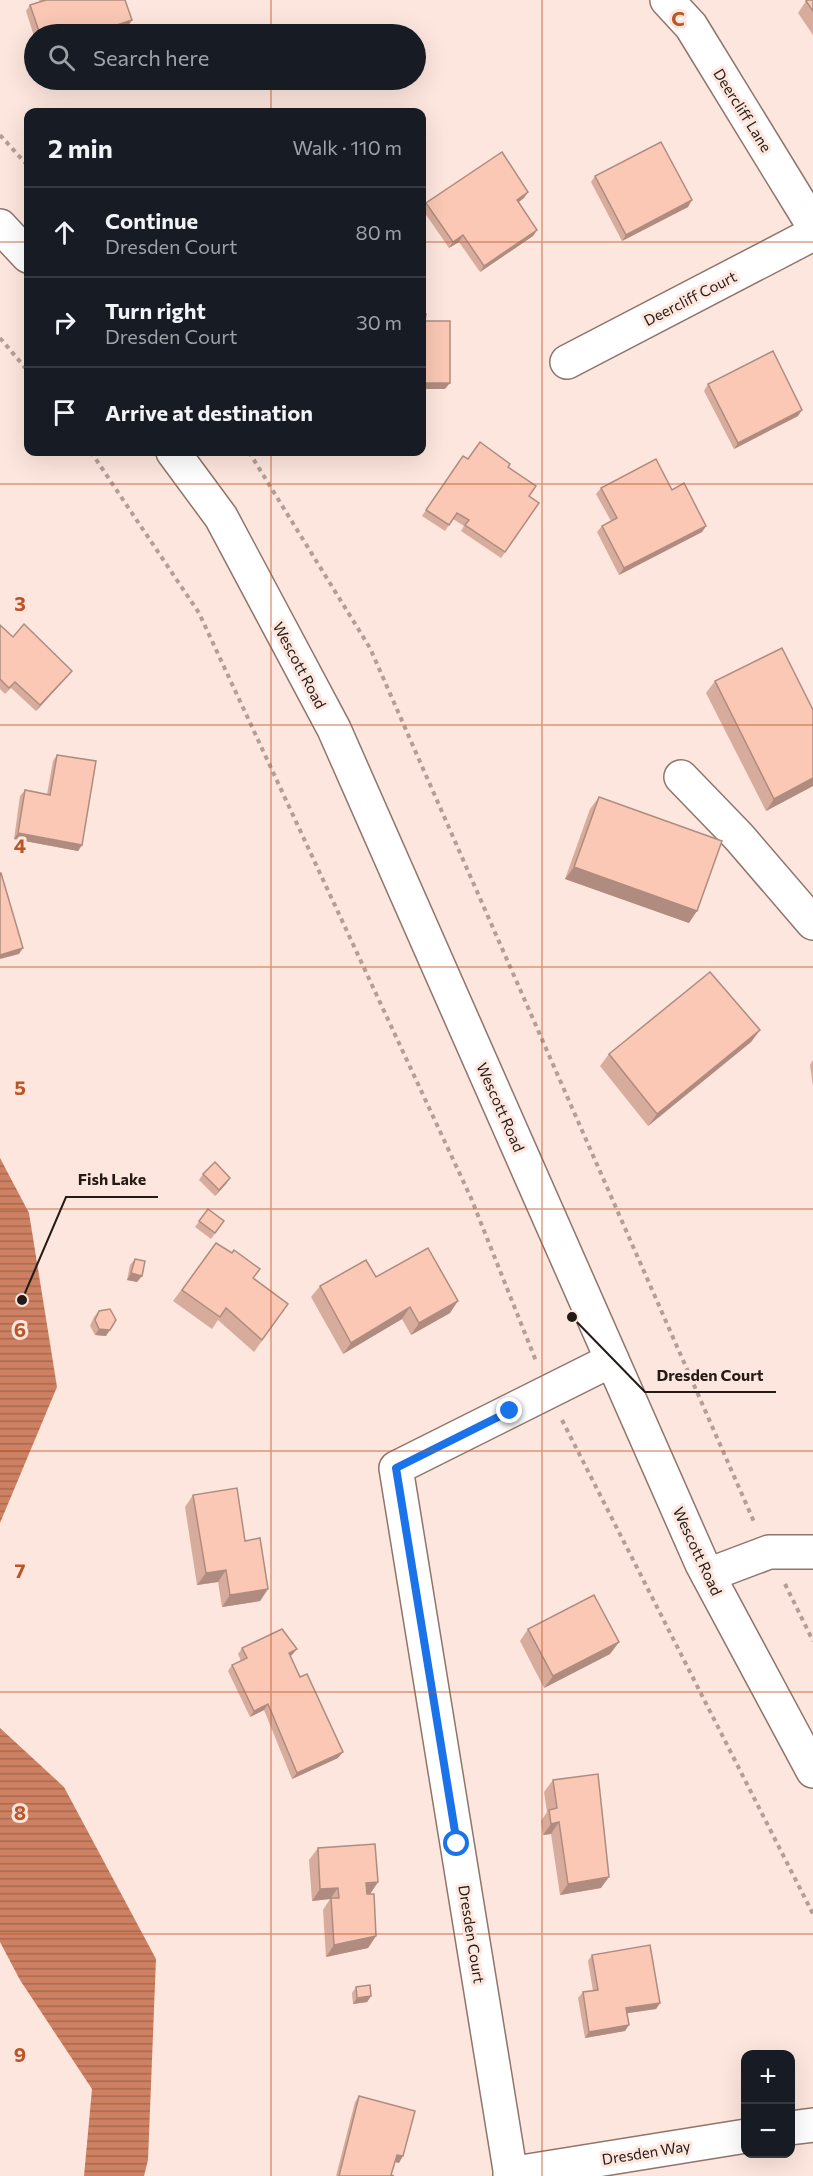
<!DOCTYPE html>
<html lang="en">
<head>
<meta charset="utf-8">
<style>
  :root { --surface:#171b24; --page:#20242c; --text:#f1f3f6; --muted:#9ea1a6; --line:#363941 }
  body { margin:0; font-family:Commissioner,sans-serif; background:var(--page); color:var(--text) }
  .controls { position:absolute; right:18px; bottom:18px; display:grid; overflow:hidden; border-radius:12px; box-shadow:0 6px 24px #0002 }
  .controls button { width:54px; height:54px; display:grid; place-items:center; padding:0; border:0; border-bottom:2px solid var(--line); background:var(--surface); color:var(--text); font:30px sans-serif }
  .stop { position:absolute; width:18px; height:18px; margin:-14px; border:4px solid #1a73e8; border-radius:50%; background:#fff }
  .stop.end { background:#1a73e8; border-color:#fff; box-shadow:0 2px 6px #0008 }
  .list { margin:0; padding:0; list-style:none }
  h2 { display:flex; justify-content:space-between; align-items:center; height:78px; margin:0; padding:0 24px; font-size:26px }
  h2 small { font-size:20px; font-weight:400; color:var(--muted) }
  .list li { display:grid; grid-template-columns:39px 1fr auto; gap:18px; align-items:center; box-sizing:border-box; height:90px; padding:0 24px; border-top:2px solid var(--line) }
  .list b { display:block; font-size:22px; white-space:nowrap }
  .list p { margin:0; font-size:20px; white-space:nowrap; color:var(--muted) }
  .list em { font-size:20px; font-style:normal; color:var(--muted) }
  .icon { flex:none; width:33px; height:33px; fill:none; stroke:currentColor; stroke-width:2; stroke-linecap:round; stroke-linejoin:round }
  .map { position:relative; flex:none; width:813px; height:2176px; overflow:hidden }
  .search { position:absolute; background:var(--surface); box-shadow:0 6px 24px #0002; left:24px; top:24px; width:402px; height:66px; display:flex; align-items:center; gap:15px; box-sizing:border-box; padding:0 21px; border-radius:33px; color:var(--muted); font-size:22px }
  .panel { position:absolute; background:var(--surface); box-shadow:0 6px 24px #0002; left:24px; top:108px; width:402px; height:348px; border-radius:12px }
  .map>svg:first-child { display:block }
  .water { fill:url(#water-rules) }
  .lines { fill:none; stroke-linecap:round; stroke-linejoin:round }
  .minor-casing { stroke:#8f756b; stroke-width:36 }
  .path { stroke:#b29f98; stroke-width:4; stroke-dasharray:4.5 4.5; stroke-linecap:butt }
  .minor { stroke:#fff; stroke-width:33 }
  .wall { fill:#d7ac9c }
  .shaded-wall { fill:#af8c7f }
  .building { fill:#fac8b5; stroke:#af8c7f; stroke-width:1.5 }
  .route { stroke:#1a73e8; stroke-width:8 }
  .grid { fill:none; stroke:#bb5528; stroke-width:1.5; stroke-opacity:0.55 }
  .labels { text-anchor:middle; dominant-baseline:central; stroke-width:6; stroke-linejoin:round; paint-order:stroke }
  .street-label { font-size:15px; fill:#241a16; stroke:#fde6dd }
  .grid-label { font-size:20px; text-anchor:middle; font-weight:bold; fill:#bb5528; stroke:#fde6dd; stroke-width:6; stroke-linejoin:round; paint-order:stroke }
  .leader { fill:none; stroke:#241a16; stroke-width:2 }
  .callout-dot { fill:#241a16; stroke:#fde6dd; stroke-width:2 }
  .callout-label { font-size:16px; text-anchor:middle; font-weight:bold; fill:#241a16; stroke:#fde6dd; stroke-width:6; stroke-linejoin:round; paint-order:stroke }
</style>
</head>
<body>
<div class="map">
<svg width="813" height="2176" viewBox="0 0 813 2176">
  <defs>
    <pattern id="water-rules" width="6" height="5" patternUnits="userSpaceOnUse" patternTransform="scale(1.5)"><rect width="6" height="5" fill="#ce8162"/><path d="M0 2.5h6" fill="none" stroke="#a76950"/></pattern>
  </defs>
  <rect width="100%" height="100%" fill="#fde6dd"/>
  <g class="water">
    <path d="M 0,1158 L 29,1213 L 57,1387 L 0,1523 Z"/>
    <path d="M 0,1728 L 64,1787 L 156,1959 L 148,2160 L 144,2176 L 84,2176 L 92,2089 L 20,1980 L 0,1942 Z"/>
  </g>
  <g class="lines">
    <g class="minor-casing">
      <g id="minor">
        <path d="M 667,0 L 691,26 L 813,225"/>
        <path d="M 0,226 L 28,256"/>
        <path d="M 567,362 L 813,234"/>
        <path d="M 173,452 L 221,517 L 334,729 L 702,1564 L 813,1771"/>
        <path d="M 681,777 L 739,837 L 813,923"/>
        <path d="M 708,1575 L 769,1552 L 813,1552"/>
        <path d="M 790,2128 L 813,2125"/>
        <path d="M 510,2174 L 746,2136"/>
        <path d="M 511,2176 L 396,1468 L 612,1360"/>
      </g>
    </g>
    <g class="path">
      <path d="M 0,135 L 28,166"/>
      <path d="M 0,338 L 28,371"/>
      <path d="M 91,452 L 199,613 L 471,1198 L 536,1361"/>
      <path d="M 249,452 L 370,648 L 755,1524"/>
      <path d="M 562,1420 L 813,1914"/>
      <path d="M 785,1584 L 813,1641"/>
    </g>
    <use href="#minor" class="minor"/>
  </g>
  <g class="wall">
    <path d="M 39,0 L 125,0 L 132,20 L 128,26 L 103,34 L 34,34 L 34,36 L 26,11 L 30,5 L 40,2 Z"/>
    <path d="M 813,0 L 813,35 L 798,13 L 806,1 Z"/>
    <path d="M 595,176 L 688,207 L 622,241 L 591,182 Z"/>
    <path d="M 524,198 L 519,202 L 537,230 L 533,236 L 480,272 L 459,242 L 449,248 L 422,209 L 426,203 Z"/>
    <path d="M 708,384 L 798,416 L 734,449 L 704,391 Z"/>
    <path d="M 463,456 L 468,459 L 508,467 L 529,496 L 539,503 L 501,558 L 461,531 L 464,526 L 453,519 L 445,531 L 422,516 Z"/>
    <path d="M 601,488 L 672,490 L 706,526 L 702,532 L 619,575 L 597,532 L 602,526 L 611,521 L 596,494 Z"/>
    <path d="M 0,625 L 13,637 L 67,677 L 36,711 L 11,688 L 5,694 L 0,689 Z"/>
    <path d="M 715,681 L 813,786 L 766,811 L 706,693 Z"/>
    <path d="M 57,755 L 82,845 L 78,851 L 14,839 L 20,796 L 25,790 L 47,794 L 53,761 Z"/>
    <path d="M 599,797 L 689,923 L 565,879 L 590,809 Z"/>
    <path d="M 760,1030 L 751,1042 L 648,1126 L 600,1066 L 609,1054 Z"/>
    <path d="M 813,1060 L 813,1086 L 810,1065 Z"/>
    <path d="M 203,1174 L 230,1178 L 226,1184 L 215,1196 L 199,1180 Z"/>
    <path d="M 208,1209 L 224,1221 L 211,1239 L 195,1227 Z"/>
    <path d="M 216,1243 L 232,1253 L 260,1269 L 253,1278 L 288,1304 L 254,1352 L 218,1320 L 212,1329 L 173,1301 Z"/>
    <path d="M 135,1259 L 142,1276 L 137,1282 L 127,1280 L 130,1265 Z"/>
    <path d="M 320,1286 L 450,1313 L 411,1335 L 402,1319 L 343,1354 L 311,1297 Z"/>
    <path d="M 99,1311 L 106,1336 L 95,1335 L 90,1326 L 94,1317 Z"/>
    <path d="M 193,1495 L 245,1541 L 268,1589 L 260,1601 L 222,1607 L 218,1582 L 197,1585 L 185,1507 Z"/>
    <path d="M 528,1629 L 619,1642 L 610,1654 L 544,1688 L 520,1641 Z"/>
    <path d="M 242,1648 L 292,1655 L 290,1656 L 338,1758 L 292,1779 L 264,1710 L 250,1717 L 228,1671 L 232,1665 L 241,1661 L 238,1654 Z"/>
    <path d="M 553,1780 L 601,1888 L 560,1895 L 551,1834 L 543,1835 L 541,1821 L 547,1812 L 544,1792 Z"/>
    <path d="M 318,1848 L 378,1882 L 370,1894 L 376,1936 L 368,1948 L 326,1957 L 323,1910 L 330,1899 L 312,1901 L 309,1860 Z"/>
    <path d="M 592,1955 L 660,2003 L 656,2009 L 627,2013 L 625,2031 L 585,2038 L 578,1998 L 583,1992 L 593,1991 L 588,1961 Z"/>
    <path d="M 356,1987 L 371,1996 L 367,2002 L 353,2004 L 352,1993 Z"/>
    <path d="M 359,2096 L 399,2163 L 395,2162 L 391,2175 L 394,2176 L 336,2176 L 355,2102 Z"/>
  </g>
  <g class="shaded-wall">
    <path d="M 132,20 L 128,26 L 103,34 L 90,34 Z"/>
    <path d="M 528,192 L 524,198 L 513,206 L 517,200 Z"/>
    <path d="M 692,200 L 688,207 L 622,241 L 626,235 Z"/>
    <path d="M 537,230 L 533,236 L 480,272 L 484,266 Z"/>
    <path d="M 463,235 L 459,242 L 449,248 L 453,242 Z"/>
    <path d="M 423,383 L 450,383 L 445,389 L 422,389 Z"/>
    <path d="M 802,410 L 798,416 L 734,449 L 738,443 Z"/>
    <path d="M 706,526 L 702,532 L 619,575 L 624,568 Z"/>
    <path d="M 72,671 L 67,677 L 36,711 L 40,705 Z"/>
    <path d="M 813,778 L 813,786 L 766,811 L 774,799 Z"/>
    <path d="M 18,833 L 82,845 L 78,851 L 14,839 Z"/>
    <path d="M 574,867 L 697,911 L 689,923 L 565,879 Z"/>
    <path d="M 23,948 L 19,954 L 0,959 L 0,955 Z"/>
    <path d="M 760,1030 L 751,1042 L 648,1126 L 657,1114 Z"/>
    <path d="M 230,1178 L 226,1184 L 215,1196 L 219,1190 Z"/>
    <path d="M 131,1273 L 142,1276 L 137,1282 L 127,1280 Z"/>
    <path d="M 458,1301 L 450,1313 L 411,1335 L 419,1323 Z"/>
    <path d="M 410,1307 L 402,1319 L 343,1354 L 351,1343 Z"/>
    <path d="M 99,1329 L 110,1330 L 106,1336 L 95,1335 Z"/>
    <path d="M 226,1570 L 218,1582 L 197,1585 L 206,1573 Z"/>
    <path d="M 268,1589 L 260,1601 L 222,1607 L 230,1595 Z"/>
    <path d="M 619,1642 L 610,1654 L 544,1688 L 553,1676 Z"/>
    <path d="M 297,1649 L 292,1655 L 285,1659 L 289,1653 Z"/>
    <path d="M 268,1704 L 264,1710 L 250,1717 L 254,1711 Z"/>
    <path d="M 343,1752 L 338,1758 L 292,1779 L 297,1773 Z"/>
    <path d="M 559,1822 L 551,1834 L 543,1835 L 551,1824 Z"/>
    <path d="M 609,1877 L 601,1888 L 560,1895 L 568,1884 Z"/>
    <path d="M 378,1882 L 370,1894 L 358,1894 L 366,1883 Z"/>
    <path d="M 338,1888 L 330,1899 L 312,1901 L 320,1889 Z"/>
    <path d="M 376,1936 L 368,1948 L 326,1957 L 334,1945 Z"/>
    <path d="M 371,1996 L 367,2002 L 353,2004 L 357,1998 Z"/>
    <path d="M 660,2003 L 656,2009 L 622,2014 L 626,2008 Z"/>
    <path d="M 629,2025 L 625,2031 L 585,2038 L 589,2032 Z"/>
    <path d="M 397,2155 L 403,2156 L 399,2163 L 392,2161 Z"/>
  </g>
  <g class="building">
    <path d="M 46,0 L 125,0 L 132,20 L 90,34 L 40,34 L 30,5 Z"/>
    <path d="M 808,0 L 813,0 L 813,11 L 806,1 Z"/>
    <path d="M 661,142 L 692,200 L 626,235 L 595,176 Z"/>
    <path d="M 502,152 L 528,192 L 517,200 L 537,230 L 484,266 L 463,235 L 453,242 L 426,203 Z"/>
    <path d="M 422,314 L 426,314 L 425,321 L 450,321 L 450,383 L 423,383 L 423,389 L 422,389 Z"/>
    <path d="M 773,351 L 802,410 L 738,443 L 708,384 Z"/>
    <path d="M 480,442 L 510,464 L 508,467 L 536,486 L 529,496 L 539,503 L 505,552 L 465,525 L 469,520 L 457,513 L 449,525 L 426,510 L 463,456 L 468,459 Z"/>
    <path d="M 656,459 L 672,490 L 684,483 L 706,526 L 624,568 L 602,526 L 617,518 L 601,488 Z"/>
    <path d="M 24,624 L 72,671 L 40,705 L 15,682 L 9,688 L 0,679 L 0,625 L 13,637 Z"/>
    <path d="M 782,648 L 813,710 L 813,778 L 774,799 L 715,681 Z"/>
    <path d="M 57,755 L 96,761 L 82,845 L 18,833 L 25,790 L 50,795 Z"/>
    <path d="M 599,797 L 722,841 L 697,911 L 574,867 Z"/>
    <path d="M 0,873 L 1,873 L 23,948 L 0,955 Z"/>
    <path d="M 710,972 L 760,1030 L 657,1114 L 609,1054 Z"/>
    <path d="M 215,1162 L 230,1178 L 219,1190 L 203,1174 Z"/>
    <path d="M 208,1209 L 224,1221 L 215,1233 L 199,1221 Z"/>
    <path d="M 216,1243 L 232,1253 L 234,1250 L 260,1269 L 253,1278 L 288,1304 L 262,1340 L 226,1308 L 220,1317 L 182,1290 Z"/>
    <path d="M 428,1248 L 458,1301 L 419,1323 L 410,1307 L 351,1343 L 320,1286 L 366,1260 L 376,1277 Z"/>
    <path d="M 135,1259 L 145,1261 L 142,1276 L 131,1273 Z"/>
    <path d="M 110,1309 L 116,1320 L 110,1330 L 99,1329 L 95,1320 L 99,1311 Z"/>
    <path d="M 237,1488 L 245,1541 L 260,1538 L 268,1589 L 230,1595 L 226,1570 L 206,1573 L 193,1495 Z"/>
    <path d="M 594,1595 L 619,1642 L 553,1676 L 528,1629 Z"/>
    <path d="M 282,1629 L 297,1649 L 289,1653 L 300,1677 L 307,1674 L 343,1752 L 297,1773 L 268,1704 L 254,1711 L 232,1665 L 247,1658 L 242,1648 Z"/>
    <path d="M 598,1774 L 609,1877 L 568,1884 L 559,1822 L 551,1824 L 549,1810 L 557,1808 L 553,1780 Z"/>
    <path d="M 375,1844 L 378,1882 L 366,1883 L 367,1894 L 374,1894 L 376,1936 L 334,1945 L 331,1898 L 339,1898 L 338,1888 L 320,1889 L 318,1848 Z"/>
    <path d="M 650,1945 L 660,2003 L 626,2008 L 629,2025 L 589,2032 L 583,1992 L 598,1990 L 592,1955 Z"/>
    <path d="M 370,1985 L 371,1996 L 357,1998 L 356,1987 Z"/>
    <path d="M 359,2096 L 415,2111 L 403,2156 L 397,2155 L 391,2175 L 394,2176 L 339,2176 Z"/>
  </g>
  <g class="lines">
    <path class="route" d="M 457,1844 L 396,1468 L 510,1411"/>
  </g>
  <path class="grid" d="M 271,0 L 271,34M 542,0 L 542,2176M 271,80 L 271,112M 0,242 L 28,242M 422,242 L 813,242M 271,452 L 271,2176M 0,484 L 813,484M 0,725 L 813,725M 0,967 L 813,967M 0,1209 L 813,1209M 0,1451 L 813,1451M 0,1692 L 813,1692M 0,1934 L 813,1934"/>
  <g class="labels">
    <g class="street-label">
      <text transform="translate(743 110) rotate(58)">Deercliff Lane</text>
      <text transform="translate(690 298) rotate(-27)">Deercliff Court</text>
      <text transform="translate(300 665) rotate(62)">Wescott Road</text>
      <text transform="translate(501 1107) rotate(66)">Wescott Road</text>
      <text transform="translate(698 1551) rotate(65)">Wescott Road</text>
      <text transform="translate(472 1934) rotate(81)">Dresden Court</text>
      <text transform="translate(646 2152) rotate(-9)">Dresden Way</text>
    </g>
  </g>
  <g class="grid-label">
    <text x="678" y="26">C</text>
    <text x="20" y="611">3</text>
    <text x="20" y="853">4</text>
    <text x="20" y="1095">5</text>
    <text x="20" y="1337">6</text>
    <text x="20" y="1578">7</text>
    <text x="20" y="1820">8</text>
    <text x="20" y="2062">9</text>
  </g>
  <path class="leader" d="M22 1300L66 1197H158M572 1317L645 1392H776"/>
  <g class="callout-dot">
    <circle cx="22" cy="1300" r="6"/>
    <circle cx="572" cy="1317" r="6"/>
  </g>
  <g class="callout-label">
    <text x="112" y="1185">Fish Lake</text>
    <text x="710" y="1381">Dresden Court</text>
  </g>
</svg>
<div class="controls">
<button>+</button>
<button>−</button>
</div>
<div class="stop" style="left:457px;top:1844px"></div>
<div class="stop end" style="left:510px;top:1411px"></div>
<div class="search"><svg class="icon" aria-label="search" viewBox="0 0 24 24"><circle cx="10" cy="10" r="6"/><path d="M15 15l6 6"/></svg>Search here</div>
<section class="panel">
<h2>2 min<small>Walk · 110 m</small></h2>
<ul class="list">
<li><svg class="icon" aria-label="ahead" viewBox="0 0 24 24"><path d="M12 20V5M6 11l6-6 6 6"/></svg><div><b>Continue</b><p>Dresden Court</p></div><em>80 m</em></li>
<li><svg class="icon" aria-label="right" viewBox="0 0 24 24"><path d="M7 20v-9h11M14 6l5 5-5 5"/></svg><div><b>Turn right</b><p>Dresden Court</p></div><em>30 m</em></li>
<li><svg class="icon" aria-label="arrive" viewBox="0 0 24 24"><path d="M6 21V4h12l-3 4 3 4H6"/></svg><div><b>Arrive at destination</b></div></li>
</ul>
</section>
</div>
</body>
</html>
